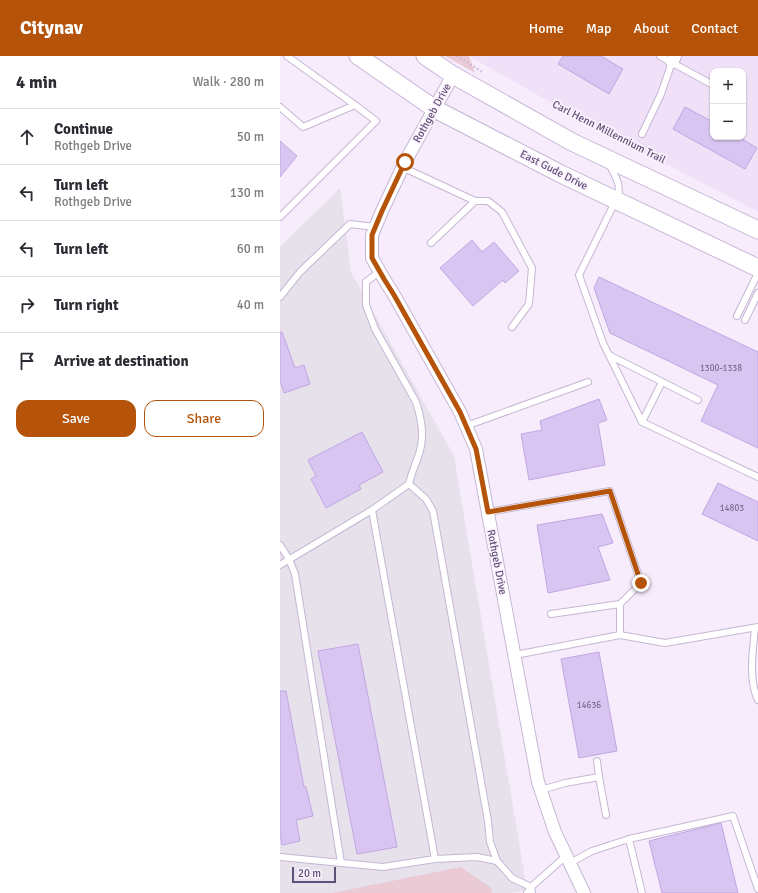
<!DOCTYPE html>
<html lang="en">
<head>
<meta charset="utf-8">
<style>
  :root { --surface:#fff; --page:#f7f7f7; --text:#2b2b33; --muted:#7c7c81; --line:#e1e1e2; --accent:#b45309 }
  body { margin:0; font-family:Signika,sans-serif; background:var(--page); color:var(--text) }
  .controls { position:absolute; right:12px; top:12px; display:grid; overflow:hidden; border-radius:8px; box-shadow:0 1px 3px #0004 }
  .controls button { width:36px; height:36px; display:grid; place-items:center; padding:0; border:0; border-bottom:1px solid var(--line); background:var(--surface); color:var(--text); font:20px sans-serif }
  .scale { position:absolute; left:12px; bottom:10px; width:44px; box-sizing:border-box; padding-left:4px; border:2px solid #604f78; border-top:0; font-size:11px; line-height:14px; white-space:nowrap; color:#604f78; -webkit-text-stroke:3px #fbf3fe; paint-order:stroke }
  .stop { position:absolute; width:12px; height:12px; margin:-9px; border:3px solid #b45309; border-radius:50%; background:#fff }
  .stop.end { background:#b45309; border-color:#fff; box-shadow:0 1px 4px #0008 }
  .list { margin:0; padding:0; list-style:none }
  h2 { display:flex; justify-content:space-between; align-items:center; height:52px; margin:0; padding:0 16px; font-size:17px }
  h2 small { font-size:13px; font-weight:400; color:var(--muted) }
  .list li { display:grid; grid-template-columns:26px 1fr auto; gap:12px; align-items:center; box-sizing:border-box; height:56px; padding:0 16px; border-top:1px solid var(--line) }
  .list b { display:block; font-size:15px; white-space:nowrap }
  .list p { margin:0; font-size:13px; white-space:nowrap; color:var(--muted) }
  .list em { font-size:13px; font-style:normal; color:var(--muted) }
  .actions { display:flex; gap:8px; padding:12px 16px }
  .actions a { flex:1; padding:9px 0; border:1px solid var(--accent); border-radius:12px; text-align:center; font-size:14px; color:var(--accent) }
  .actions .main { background:var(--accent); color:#fff }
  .icon { flex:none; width:22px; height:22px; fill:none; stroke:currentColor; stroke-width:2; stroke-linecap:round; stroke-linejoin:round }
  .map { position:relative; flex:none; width:478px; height:837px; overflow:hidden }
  header { display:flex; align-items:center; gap:24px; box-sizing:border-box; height:56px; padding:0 20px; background:var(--accent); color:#fff }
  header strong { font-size:19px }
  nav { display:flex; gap:22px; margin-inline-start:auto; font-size:14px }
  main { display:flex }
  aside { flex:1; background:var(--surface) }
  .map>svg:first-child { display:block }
  .residential { fill:#f0e1f9; fill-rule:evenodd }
  .industrial { fill:#e7e1ec }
  .green { fill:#eacad5 }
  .building { fill:#d9c5f1; stroke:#c1a6e3 }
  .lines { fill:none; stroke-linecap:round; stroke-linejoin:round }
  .service-casing { stroke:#c5b7d4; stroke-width:8 }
  .minor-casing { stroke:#c5b7d4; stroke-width:14 }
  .secondary-casing { stroke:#c6b4d6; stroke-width:19 }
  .path { stroke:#bca7d6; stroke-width:2.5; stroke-dasharray:1 3; stroke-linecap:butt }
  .service { stroke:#fff; stroke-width:6 }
  .minor { stroke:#fff; stroke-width:12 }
  .secondary { stroke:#fff; stroke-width:17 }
  .route { stroke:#b45309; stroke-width:5 }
  .labels { text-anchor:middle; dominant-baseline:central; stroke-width:3.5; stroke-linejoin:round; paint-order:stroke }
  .number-label { font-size:9px; fill:#7e6c96 }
  .street-label { font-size:11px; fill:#604f78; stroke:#fbf3fe }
</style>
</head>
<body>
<header>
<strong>Citynav</strong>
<nav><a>Home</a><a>Map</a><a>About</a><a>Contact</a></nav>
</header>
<main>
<aside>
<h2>4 min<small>Walk · 280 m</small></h2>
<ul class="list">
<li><svg class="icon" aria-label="ahead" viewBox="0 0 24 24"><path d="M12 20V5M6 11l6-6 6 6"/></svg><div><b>Continue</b><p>Rothgeb Drive</p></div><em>50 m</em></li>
<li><svg class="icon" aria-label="left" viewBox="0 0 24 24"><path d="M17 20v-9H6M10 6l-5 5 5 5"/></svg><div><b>Turn left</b><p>Rothgeb Drive</p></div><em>130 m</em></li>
<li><svg class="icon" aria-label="left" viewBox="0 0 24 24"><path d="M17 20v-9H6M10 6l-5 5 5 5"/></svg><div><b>Turn left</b></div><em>60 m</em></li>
<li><svg class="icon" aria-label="right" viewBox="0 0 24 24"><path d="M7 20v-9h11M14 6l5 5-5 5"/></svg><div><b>Turn right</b></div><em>40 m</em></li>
<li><svg class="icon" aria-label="arrive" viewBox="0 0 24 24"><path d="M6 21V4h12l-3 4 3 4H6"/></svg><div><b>Arrive at destination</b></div></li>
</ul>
<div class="actions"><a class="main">Save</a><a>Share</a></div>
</aside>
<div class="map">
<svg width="478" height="837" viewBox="0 0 478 837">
  <rect width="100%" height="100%" fill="#f7ecfc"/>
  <path class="residential" d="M 189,0 L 478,0 L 478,156 L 300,63 ZM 433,15 L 463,15 L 463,81 L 433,81 Z"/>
  <path class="industrial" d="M 60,132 L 71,216 L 174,400 L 247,834 L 230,837 L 0,837 L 0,191 Z"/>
  <g class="green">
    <path d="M 165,0 L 189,0 L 195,17 Z"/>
    <path d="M 181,811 L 211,832 L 212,837 L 52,837 Z"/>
  </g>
  <g class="building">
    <path d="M 283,0 L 321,0 L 343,13 L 329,38 L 278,8 Z"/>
    <path d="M 405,51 L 433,66 L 433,81 L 459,81 L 477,92 L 465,113 L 393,73 Z"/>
    <path d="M 0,85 L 17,100 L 0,121 Z"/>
    <path d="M 192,184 L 202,196 L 214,186 L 239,215 L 225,227 L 223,224 L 193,250 L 160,212 Z"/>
    <path d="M 319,221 L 478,296 L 478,392 L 421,365 L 438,329 L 330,277 L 314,232 Z"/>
    <path d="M 0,276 L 2,276 L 15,312 L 24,309 L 30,328 L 4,337 L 0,325 Z"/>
    <path d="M 319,343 L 327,364 L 318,367 L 325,409 L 249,424 L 241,378 L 262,374 L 260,365 Z"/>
    <path d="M 82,376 L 103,416 L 79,429 L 81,433 L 46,452 L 31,423 L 36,420 L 28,404 Z"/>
    <path d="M 438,427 L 478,446 L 478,485 L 422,458 Z"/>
    <path d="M 322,458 L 333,487 L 318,491 L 330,524 L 268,537 L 257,469 Z"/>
    <path d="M 78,588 L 117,791 L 77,798 L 38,595 Z"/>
    <path d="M 319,596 L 337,695 L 299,702 L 281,603 Z"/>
    <path d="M 0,635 L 6,635 L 24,731 L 26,731 L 33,760 L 16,764 L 20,785 L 2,789 L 0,777 Z"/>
    <path d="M 441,767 L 458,837 L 382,837 L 369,785 Z"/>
  </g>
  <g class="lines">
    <g class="service-casing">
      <g id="service">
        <path d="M 380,0 L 433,29"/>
        <path d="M 0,51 L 23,71 L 75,49"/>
        <path d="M 362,78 L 381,38 L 392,6"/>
        <path d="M 329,108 C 335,120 341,127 338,140 L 299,219 L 323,287 L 362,366 L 478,421"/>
        <path d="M 122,111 L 195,145 L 208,145 L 222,156 L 252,212 L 249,248 L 232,271"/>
        <path d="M 0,161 L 96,65 L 75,49 L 7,0"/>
        <path d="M 151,187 L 195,145"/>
        <path d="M 0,241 L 20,216 L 70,168 L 95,171"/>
        <path d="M 457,260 L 478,217"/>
        <path d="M 465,264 L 478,237"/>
        <path d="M 329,299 L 418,344"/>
        <path d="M 362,366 L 382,326"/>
        <path d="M 186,370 L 308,326"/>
        <path d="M 129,428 L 146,443 L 153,455 L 208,765 L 210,786 L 217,805 L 232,822 L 251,831 L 286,800"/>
        <path d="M 92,454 L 155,803"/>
        <path d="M 208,456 L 330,435 L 361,527 L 340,548"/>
        <path d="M 0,489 L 9,503 L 15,518 L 61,807"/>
        <path d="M 0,509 L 92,454 L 129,428 C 131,418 135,410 138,401 C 145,382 142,365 136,346 L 95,273 L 86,249 L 86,226 L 99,216"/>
        <path d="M 271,558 L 340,548 L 340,579"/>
        <path d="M 475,572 C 473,594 468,623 478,644"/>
        <path d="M 235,599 L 340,579 L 385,587 L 478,571"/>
        <path d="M 317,705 L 319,721"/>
        <path d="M 261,734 L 285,727 L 319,721 L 326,759"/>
        <path d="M 349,783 L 453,760 L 478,833"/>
        <path d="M 0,801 L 103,811 L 155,803 L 197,801 L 217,805"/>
        <path d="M 290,807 L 312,795 L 349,783 L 362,837"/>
        <path d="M 247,837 L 251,831 L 252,837"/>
      </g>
    </g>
    <g class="minor-casing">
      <g id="minor">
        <path d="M 392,6 L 395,0"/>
        <path d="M 173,19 L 125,106 L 102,155 L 92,179 L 92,202 L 104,223 L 114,239 L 180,356 L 196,393 L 258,726 L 275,776 L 304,837"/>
      </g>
    </g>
    <g class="secondary-casing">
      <g id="secondary">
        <path d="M 78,0 L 155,53 L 281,118 L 478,212"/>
        <path d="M 145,0 L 173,19 L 292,86 L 478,174"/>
      </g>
    </g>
    <path class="path" d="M 177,0 L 204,17"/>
    <use href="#service" class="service"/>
    <use href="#minor" class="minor"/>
    <use href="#secondary" class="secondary"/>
  </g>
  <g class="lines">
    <path class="route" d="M 125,106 L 102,155 L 92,179 L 92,202 L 104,223 L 114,239 L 180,356 L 196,393 L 208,456 L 330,435 L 361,527"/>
  </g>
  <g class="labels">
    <g class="number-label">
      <text x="441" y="312">1300-1338</text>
      <text x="452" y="452">14803</text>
      <text x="309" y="649">14636</text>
    </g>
    <g class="street-label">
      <text transform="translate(152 57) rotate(-61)">Rothgeb Drive</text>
      <text transform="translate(329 76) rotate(27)">Carl Henn Millennium Trail</text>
      <text transform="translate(274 114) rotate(27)">East Gude Drive</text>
      <text transform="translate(217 506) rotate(79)">Rothgeb Drive</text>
    </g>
  </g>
</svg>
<div class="controls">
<button>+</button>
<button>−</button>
</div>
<div class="scale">20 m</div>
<div class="stop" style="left:125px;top:106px"></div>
<div class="stop end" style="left:361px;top:527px"></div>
</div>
</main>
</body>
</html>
